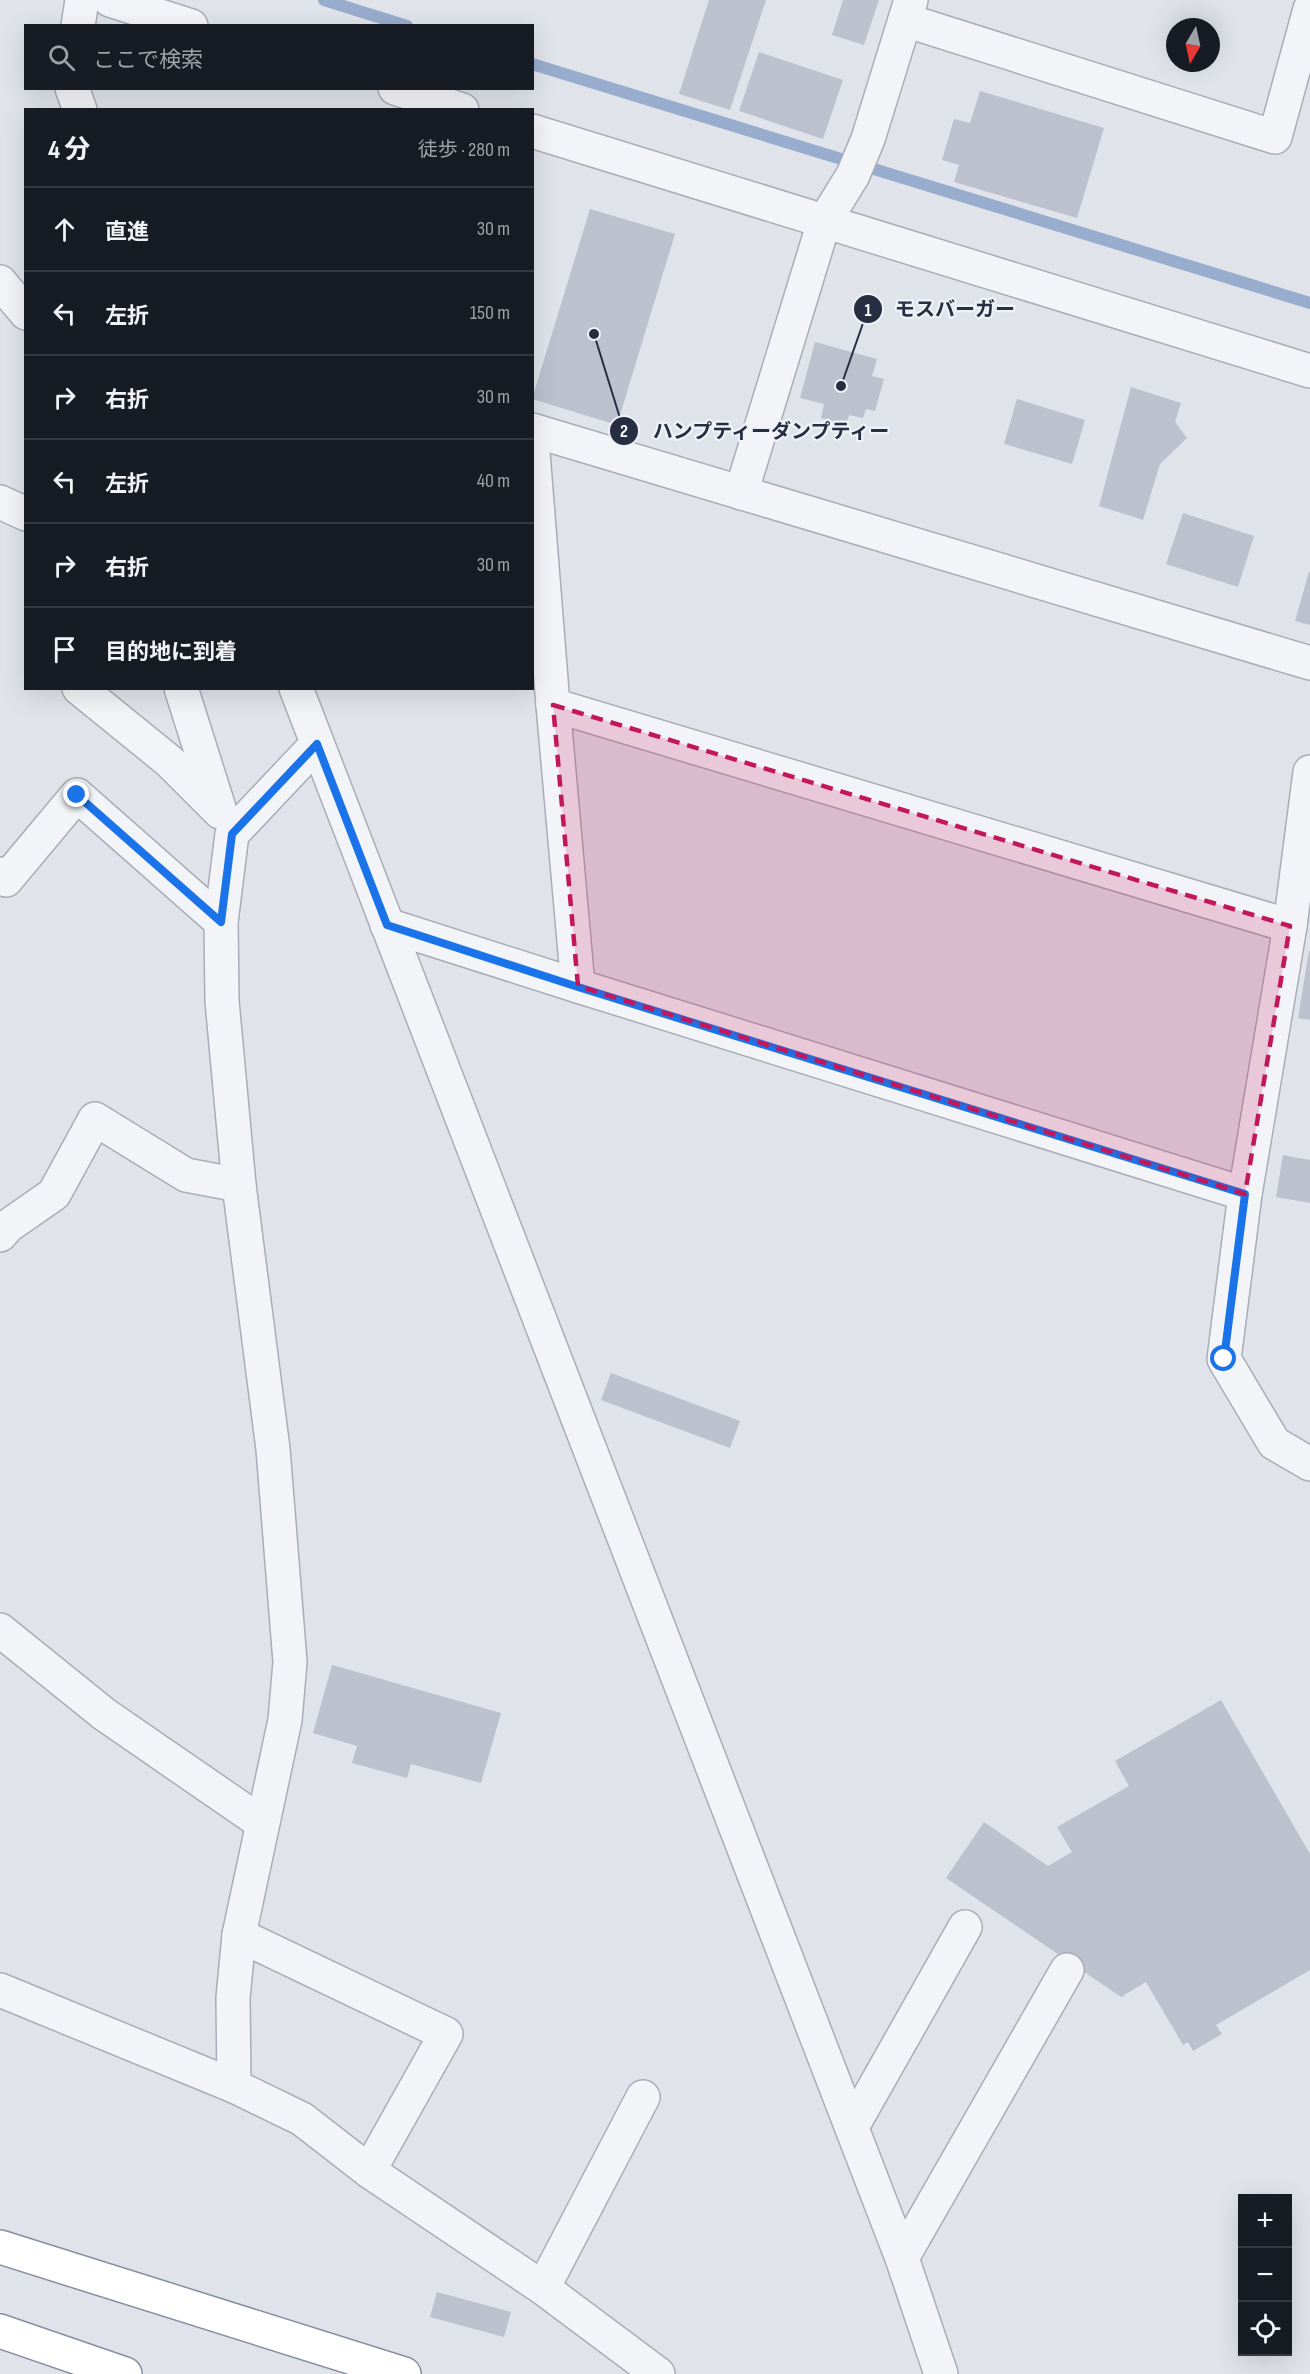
<!DOCTYPE html>
<html lang="ja">
<head>
<meta charset="utf-8">
<style>
  :root { --surface:#171b24; --page:#20242c; --text:#f1f3f6; --muted:#9ea1a6; --line:#363941 }
  body { margin:0; font-family:"Sofia Sans Condensed","Noto Sans JP",sans-serif; background:var(--page); color:var(--text) }
  .controls { position:absolute; right:18px; bottom:18px; display:grid; overflow:hidden; border-radius:0px; box-shadow:0 6px 24px #0002 }
  .controls button { width:54px; height:54px; display:grid; place-items:center; padding:0; border:0; border-bottom:2px solid var(--line); background:var(--surface); color:var(--text); font:30px sans-serif }
  .compass { position:absolute; left:1166px; top:18px; width:54px; height:54px; border-radius:50%; background:var(--surface); box-shadow:0 6px 24px #0002; rotate:189deg }
  .stop { position:absolute; width:18px; height:18px; margin:-14px; border:4px solid #1a73e8; border-radius:50%; background:#fff }
  .stop.end { background:#1a73e8; border-color:#fff; box-shadow:0 2px 6px #0008 }
  .list { margin:0; padding:0; list-style:none }
  h2 { display:flex; justify-content:space-between; align-items:center; height:78px; margin:0; padding:0 24px; font-size:26px }
  h2 small { font-size:20px; font-weight:400; color:var(--muted) }
  .list li { display:grid; grid-template-columns:39px 1fr auto; gap:18px; align-items:center; box-sizing:border-box; height:84px; padding:0 24px; border-top:2px solid var(--line) }
  .list b { display:block; font-size:22px; white-space:nowrap }
  .list em { font-size:20px; font-style:normal; color:var(--muted) }
  .icon { flex:none; width:33px; height:33px; fill:none; stroke:currentColor; stroke-width:2; stroke-linecap:round; stroke-linejoin:round }
  .map { position:relative; flex:none; width:1310px; height:2374px; overflow:hidden }
  .search { position:absolute; background:var(--surface); box-shadow:0 6px 24px #0002; left:24px; top:24px; width:510px; height:66px; display:flex; align-items:center; gap:15px; box-sizing:border-box; padding:0 21px; border-radius:0px; color:var(--muted); font-size:22px }
  .panel { position:absolute; background:var(--surface); box-shadow:0 6px 24px #0002; left:24px; top:108px; width:510px; height:582px; border-radius:0px }
  .map>svg:first-child { display:block }
  .lines { fill:none; stroke-linecap:round; stroke-linejoin:round }
  .stream { stroke:#98accd; stroke-width:12 }
  .building { fill:#bcc1cd }
  .minor-casing { stroke:#a8adb8; stroke-width:36 }
  .highway-casing { stroke:#868ea2; stroke-width:36 }
  .minor { stroke:#f3f4f8; stroke-width:33 }
  .highway { stroke:#fff; stroke-width:33 }
  .route { stroke:#1a73e8; stroke-width:8 }
  .marked { fill:#c2185b; fill-opacity:0.2; stroke:#c2185b; stroke-width:4.5; stroke-dasharray:12 8; stroke-linejoin:round }
  .leader { fill:none; stroke:#272e42; stroke-width:2 }
  .callout-dot { fill:#272e42; stroke:#eff2f7; stroke-width:2 }
  .mark-label { font-size:18px; text-anchor:middle; font-weight:bold; fill:#fff }
  .callout-label { font-size:20px; text-anchor:middle; font-weight:bold; fill:#272e42; stroke:#eff2f7; stroke-width:4.5; stroke-linejoin:round; paint-order:stroke }
</style>
</head>
<body>
<div class="map">
<svg width="1310" height="2374" viewBox="0 0 1310 2374">
  <rect width="100%" height="100%" fill="#e0e3ea"/>
  <g class="lines">
    <g class="stream">
      <path d="M 324,0 L 407,26"/>
      <path d="M 532,64 L 1310,303"/>
    </g>
  </g>
  <g class="building">
    <path d="M 709,0 L 766,0 L 730,110 L 679,94 Z"/>
    <path d="M 843,0 L 879,0 L 864,45 L 832,35 Z"/>
    <path d="M 759,52 L 843,80 L 823,139 L 739,111 Z"/>
    <path d="M 980,91 L 1104,128 L 1077,218 L 954,182 L 959,165 L 942,160 L 954,119 L 970,123 Z"/>
    <path d="M 590,209 L 675,234 L 617,425 L 532,399 Z"/>
    <path d="M 815,342 L 877,359 L 872,376 L 884,379 L 875,411 L 866,409 L 863,418 L 849,415 L 846,425 L 821,418 L 824,404 L 800,398 Z"/>
    <path d="M 1131,387 L 1181,403 L 1175,422 L 1187,438 L 1160,464 L 1143,520 L 1099,506 Z"/>
    <path d="M 1017,399 L 1085,420 L 1072,464 L 1004,444 Z"/>
    <path d="M 1183,513 L 1254,536 L 1238,587 L 1166,564 Z"/>
    <path d="M 1309,572 L 1310,572 L 1310,625 L 1295,621 Z"/>
    <path d="M 1309,951 L 1310,951 L 1310,1020 L 1298,1018 Z"/>
    <path d="M 1283,1155 L 1310,1160 L 1310,1203 L 1276,1197 Z"/>
    <path d="M 611,1373 L 740,1421 L 730,1448 L 601,1400 Z"/>
    <path d="M 332,1665 L 501,1713 L 481,1783 L 411,1764 L 407,1778 L 352,1763 L 357,1746 L 313,1733 Z"/>
    <path d="M 1221,1700 L 1310,1854 L 1310,1970 L 1216,2025 L 1222,2034 L 1193,2051 L 1188,2042 L 1183,2045 L 1146,1982 L 1121,1997 L 946,1878 L 984,1822 L 1048,1866 L 1072,1852 L 1057,1827 L 1129,1786 L 1115,1761 Z"/>
    <path d="M 437,2292 L 511,2312 L 504,2337 L 430,2317 Z"/>
  </g>
  <g class="lines">
    <g class="minor-casing">
      <g id="minor">
        <path d="M 110,0 L 191,26"/>
        <path d="M 905,20 L 1275,137 L 1310,9"/>
        <path d="M 78,26 L 82,0"/>
        <path d="M 72,88 L 80,110"/>
        <path d="M 395,88 L 462,110"/>
        <path d="M 532,131 L 1310,371"/>
        <path d="M 0,282 L 26,313"/>
        <path d="M 532,430 L 1310,663"/>
        <path d="M 532,440 L 553,705 L 578,986"/>
        <path d="M 741,493 L 824,222 L 853,175 L 868,139 L 911,0"/>
        <path d="M 0,502 L 26,514"/>
        <path d="M 79,688 L 169,761 L 220,812"/>
        <path d="M 181,688 L 219,808"/>
        <path d="M 296,688 L 902,2258 L 941,2374"/>
        <path d="M 553,705 L 1290,926"/>
        <path d="M 1310,772 L 1290,926 L 1245,1194 L 1224,1359 L 1274,1443 L 1310,1464"/>
        <path d="M 0,874 L 6,880 L 77,795 L 221,922"/>
        <path d="M 387,925 L 578,986 L 1245,1194"/>
        <path d="M 0,1235 L 8,1226 L 54,1194 L 95,1119 L 186,1175 L 239,1185"/>
        <path d="M 0,1630 L 104,1714 L 262,1823"/>
        <path d="M 239,1935 L 446,2034 L 369,2171"/>
        <path d="M 0,1990 L 234,2086 L 302,2119 L 369,2171 L 543,2288 L 658,2374"/>
        <path d="M 234,2086 L 233,1998 L 239,1935 L 285,1720 L 290,1662 L 273,1449 L 239,1185 L 222,1001 L 221,922 L 232,834 L 317,744"/>
        <path d="M 852,2127 L 965,1927"/>
        <path d="M 902,2258 L 1067,1970"/>
        <path d="M 543,2288 L 643,2097"/>
      </g>
    </g>
    <g class="highway-casing">
      <g id="highway">
        <path d="M 0,2247 L 404,2374"/>
        <path d="M 0,2331 L 125,2374"/>
      </g>
    </g>
    <use href="#minor" class="minor"/>
    <use href="#highway" class="highway"/>
  </g>
  <g class="lines">
    <path class="route" d="M 77,795 L 221,922 L 232,834 L 317,744 L 387,925 L 578,987 L 1245,1194 L 1224,1359"/>
  </g>
  <path class="marked" d="M 553,705 L 1290,926 L 1245,1194 L 578,986 Z"/>
  <path class="leader" d="M841 386L868 309M594 334L624 431"/>
  <g class="callout-dot">
    <circle cx="841" cy="386" r="6"/>
    <circle cx="594" cy="334" r="6"/>
    <circle cx="868" cy="309" r="15"/>
    <circle cx="624" cy="431" r="15"/>
  </g>
  <g class="mark-label">
    <text x="868" y="316">1</text>
    <text x="624" y="437">2</text>
  </g>
  <g class="callout-label">
    <text x="955" y="316">モスバーガー</text>
    <text x="771" y="438">ハンプティーダンプティー</text>
  </g>
</svg>
<div class="controls">
<button>+</button>
<button>−</button>
<button><svg class="icon" aria-label="locate" viewBox="0 0 24 24"><circle cx="12" cy="12" r="6"/><path d="M12 2v4M12 18v4M2 12h4M18 12h4"/></svg></button>
</div>
<svg class="compass" viewBox="-18 -18 36 36"><path d="M0-13l5 13h-10z" fill="#e53935"/><path d="M0 13l5-13h-10z" fill="#9ea1a6"/></svg>
<div class="stop" style="left:1224px;top:1359px"></div>
<div class="stop end" style="left:77px;top:795px"></div>
<div class="search"><svg class="icon" aria-label="search" viewBox="0 0 24 24"><circle cx="10" cy="10" r="6"/><path d="M15 15l6 6"/></svg>ここで検索</div>
<section class="panel">
<h2>4 分<small>徒歩 · 280 m</small></h2>
<ul class="list">
<li><svg class="icon" aria-label="ahead" viewBox="0 0 24 24"><path d="M12 20V5M6 11l6-6 6 6"/></svg><div><b>直進</b></div><em>30 m</em></li>
<li><svg class="icon" aria-label="left" viewBox="0 0 24 24"><path d="M17 20v-9H6M10 6l-5 5 5 5"/></svg><div><b>左折</b></div><em>150 m</em></li>
<li><svg class="icon" aria-label="right" viewBox="0 0 24 24"><path d="M7 20v-9h11M14 6l5 5-5 5"/></svg><div><b>右折</b></div><em>30 m</em></li>
<li><svg class="icon" aria-label="left" viewBox="0 0 24 24"><path d="M17 20v-9H6M10 6l-5 5 5 5"/></svg><div><b>左折</b></div><em>40 m</em></li>
<li><svg class="icon" aria-label="right" viewBox="0 0 24 24"><path d="M7 20v-9h11M14 6l5 5-5 5"/></svg><div><b>右折</b></div><em>30 m</em></li>
<li><svg class="icon" aria-label="arrive" viewBox="0 0 24 24"><path d="M6 21V4h12l-3 4 3 4H6"/></svg><div><b>目的地に到着</b></div></li>
</ul>
</section>
</div>
</body>
</html>
